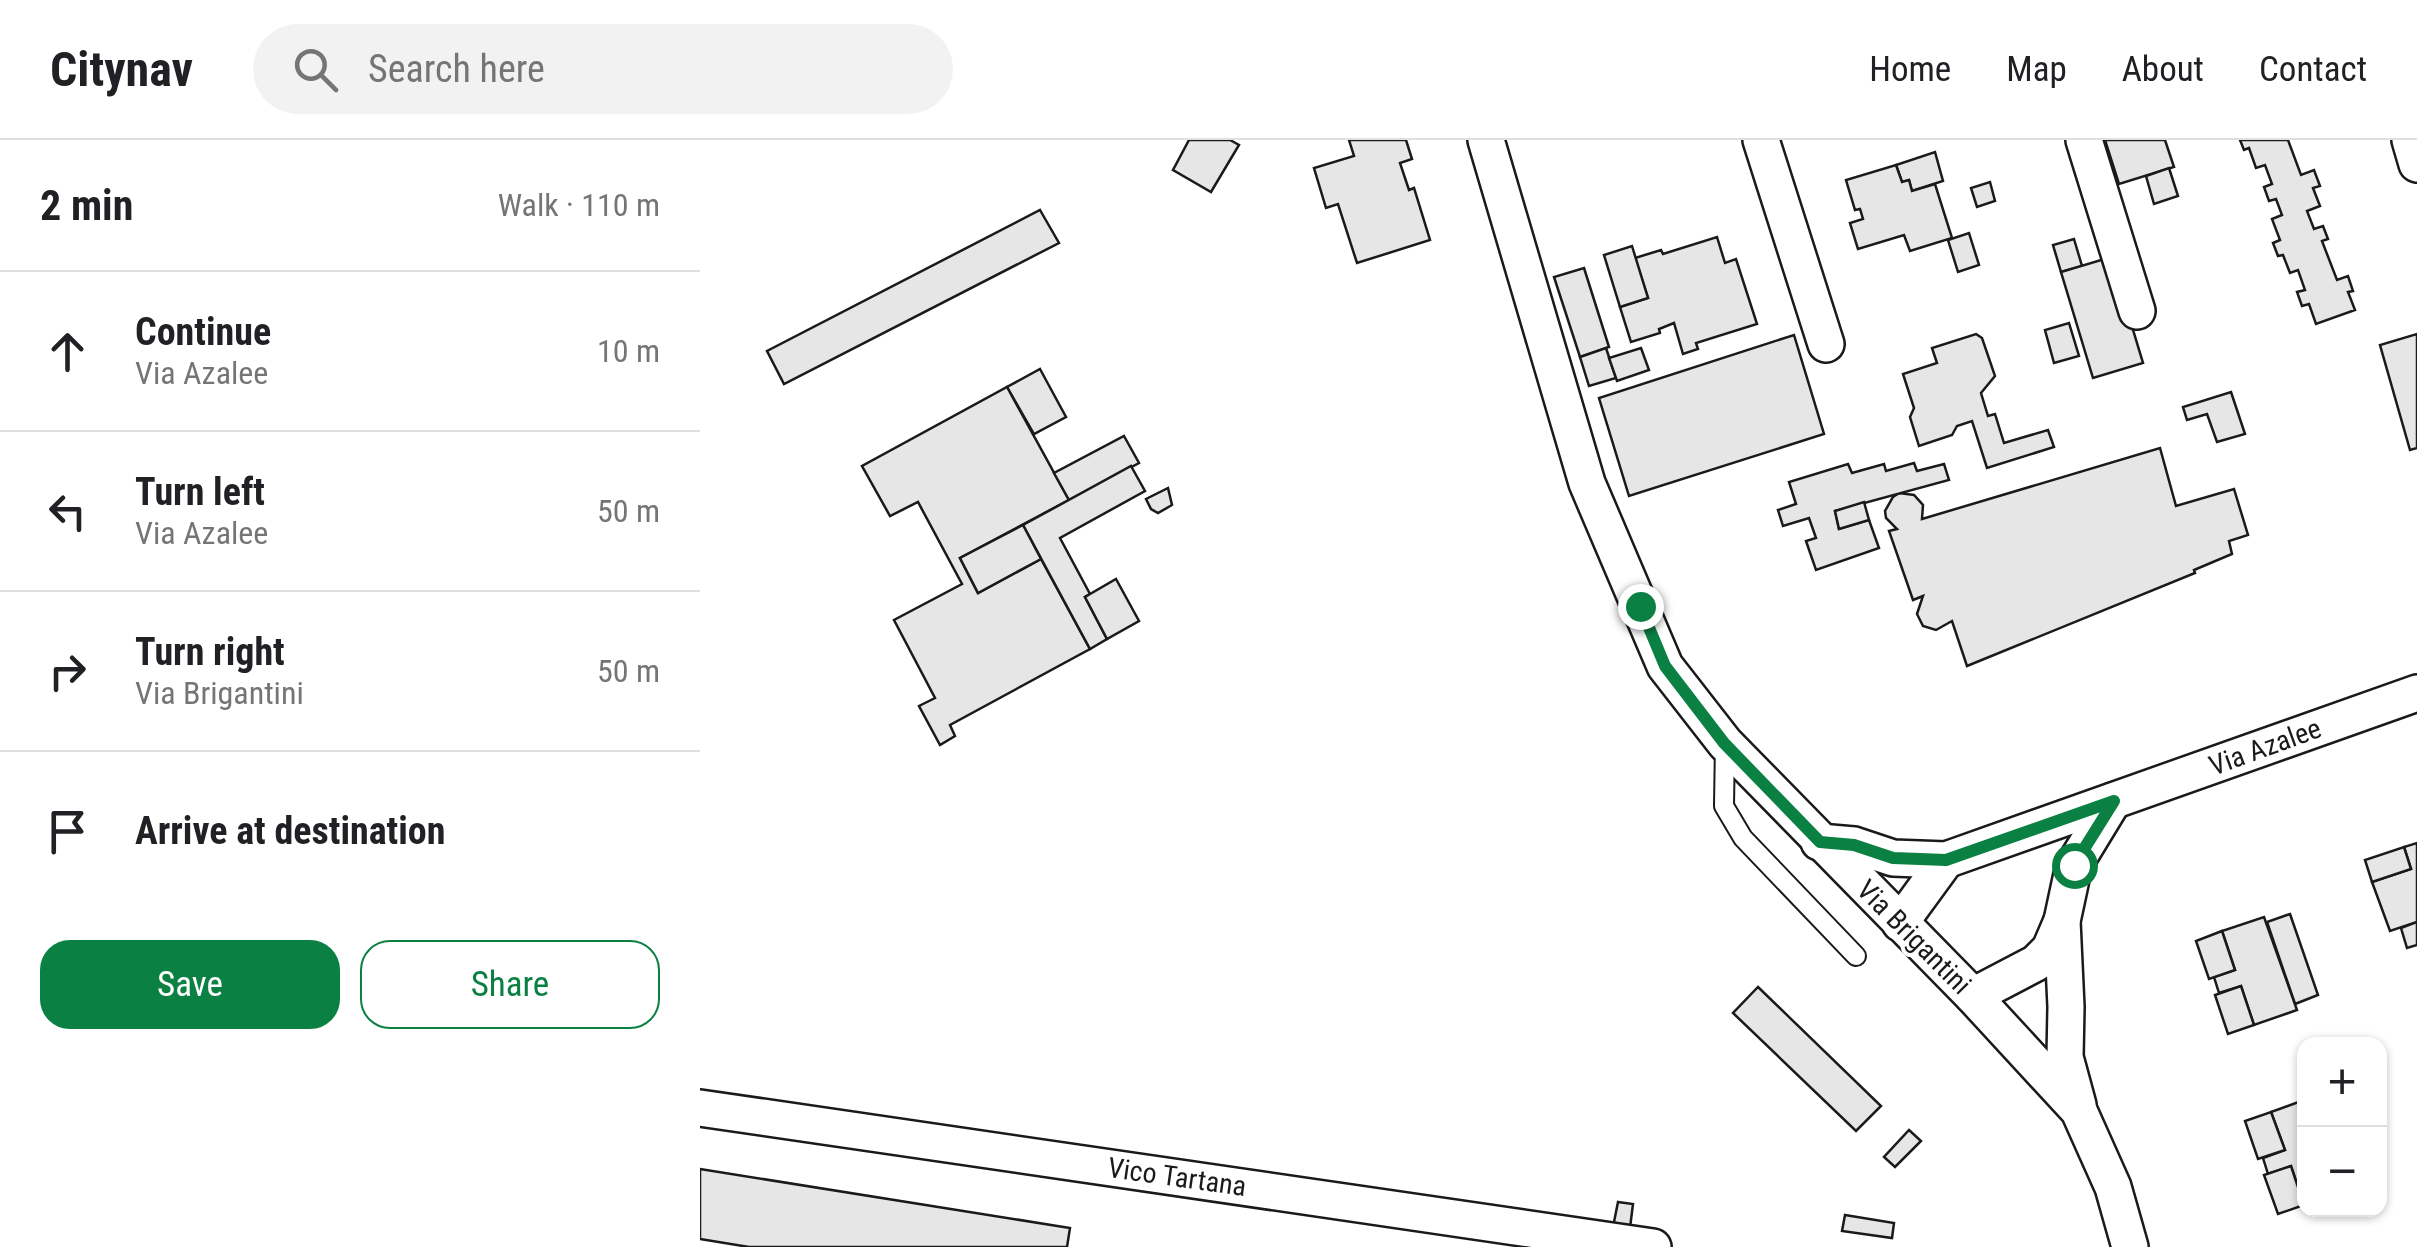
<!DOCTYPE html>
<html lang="en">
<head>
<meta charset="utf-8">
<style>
  :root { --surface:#fff; --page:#f2f2f2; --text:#202124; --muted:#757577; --line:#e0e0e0; --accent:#0b8043 }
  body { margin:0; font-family:"Roboto Condensed",sans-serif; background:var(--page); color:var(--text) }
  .controls { position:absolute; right:30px; bottom:30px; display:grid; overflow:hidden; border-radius:20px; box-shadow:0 2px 8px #0004 }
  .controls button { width:90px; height:90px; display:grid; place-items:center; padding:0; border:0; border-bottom:2px solid var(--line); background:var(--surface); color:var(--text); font:50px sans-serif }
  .stop { position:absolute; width:30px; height:30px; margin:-22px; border:8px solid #0b8043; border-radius:50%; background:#fff }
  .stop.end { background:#0b8043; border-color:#fff; box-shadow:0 2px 10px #0008 }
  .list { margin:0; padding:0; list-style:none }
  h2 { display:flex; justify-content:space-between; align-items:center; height:130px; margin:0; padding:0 40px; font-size:42px }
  h2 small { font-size:32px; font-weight:400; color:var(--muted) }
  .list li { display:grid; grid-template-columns:65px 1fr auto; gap:30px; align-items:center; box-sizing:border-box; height:160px; padding:0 40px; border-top:2px solid var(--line) }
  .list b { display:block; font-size:38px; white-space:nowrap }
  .list p { margin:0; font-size:32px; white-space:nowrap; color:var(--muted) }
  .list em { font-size:32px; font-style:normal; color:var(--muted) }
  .actions { display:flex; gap:20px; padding:30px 40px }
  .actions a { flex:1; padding:22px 0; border:2px solid var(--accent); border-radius:30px; text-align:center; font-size:35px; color:var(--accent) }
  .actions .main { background:var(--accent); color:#fff }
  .icon { flex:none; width:55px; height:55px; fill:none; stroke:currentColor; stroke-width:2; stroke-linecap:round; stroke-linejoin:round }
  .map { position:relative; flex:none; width:1717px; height:1107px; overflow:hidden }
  header { display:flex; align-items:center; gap:60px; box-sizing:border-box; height:140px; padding:0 50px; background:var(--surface); border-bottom:2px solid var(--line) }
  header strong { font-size:48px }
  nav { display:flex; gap:55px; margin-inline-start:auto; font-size:35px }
  .search { width:700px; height:90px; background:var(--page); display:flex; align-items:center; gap:25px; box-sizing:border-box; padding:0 35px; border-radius:55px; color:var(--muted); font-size:38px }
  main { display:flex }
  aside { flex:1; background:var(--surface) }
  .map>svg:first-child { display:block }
  .building { fill:#e6e6e6; stroke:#1a1a1a; stroke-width:2.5 }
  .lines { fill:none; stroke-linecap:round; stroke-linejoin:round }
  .lane-casing { stroke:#1a1a1a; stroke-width:22 }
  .street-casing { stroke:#1a1a1a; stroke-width:40 }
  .lane { stroke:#fff; stroke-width:18 }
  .street { stroke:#fff; stroke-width:35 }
  .route { stroke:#0b8043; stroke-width:12 }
  .labels { text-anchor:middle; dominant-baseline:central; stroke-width:8; stroke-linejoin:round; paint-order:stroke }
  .street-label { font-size:28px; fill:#1a1a1a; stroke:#fff }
</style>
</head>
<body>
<header>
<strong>Citynav</strong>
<div class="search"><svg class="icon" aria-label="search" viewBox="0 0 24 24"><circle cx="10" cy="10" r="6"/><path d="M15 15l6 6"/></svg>Search here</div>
<nav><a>Home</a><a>Map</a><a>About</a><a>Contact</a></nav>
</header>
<main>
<aside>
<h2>2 min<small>Walk · 110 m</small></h2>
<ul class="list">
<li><svg class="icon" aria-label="ahead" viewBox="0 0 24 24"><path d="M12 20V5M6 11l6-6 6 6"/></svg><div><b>Continue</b><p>Via Azalee</p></div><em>10 m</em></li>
<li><svg class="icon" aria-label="left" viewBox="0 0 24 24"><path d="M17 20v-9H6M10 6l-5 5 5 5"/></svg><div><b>Turn left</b><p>Via Azalee</p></div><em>50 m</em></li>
<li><svg class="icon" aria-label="right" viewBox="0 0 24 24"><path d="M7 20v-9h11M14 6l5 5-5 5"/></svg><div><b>Turn right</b><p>Via Brigantini</p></div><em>50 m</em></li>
<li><svg class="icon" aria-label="arrive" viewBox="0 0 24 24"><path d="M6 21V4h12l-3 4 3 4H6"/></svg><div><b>Arrive at destination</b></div></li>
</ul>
<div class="actions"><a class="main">Save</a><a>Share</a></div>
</aside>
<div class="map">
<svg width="1717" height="1107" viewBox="0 0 1717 1107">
  <rect width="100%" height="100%" fill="#fff"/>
  <g class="building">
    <path d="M 489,0 L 530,0 L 539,5 L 511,52 L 473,30 Z"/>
    <path d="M 649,0 L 706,0 L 712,19 L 700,23 L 709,50 L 714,48 L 730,100 L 657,123 L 638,64 L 626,68 L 614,28 L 654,16 Z"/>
    <path d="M 1405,0 L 1465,0 L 1474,27 L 1419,44 Z"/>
    <path d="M 1540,0 L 1588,0 L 1601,35 L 1614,30 L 1620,46 L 1613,48 L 1620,66 L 1607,71 L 1614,89 L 1623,86 L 1628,99 L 1622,101 L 1637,140 L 1648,136 L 1653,151 L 1648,152 L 1655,170 L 1616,184 L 1609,164 L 1602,166 L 1597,152 L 1605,150 L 1598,130 L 1590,133 L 1583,115 L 1578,116 L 1573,103 L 1580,100 L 1572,79 L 1582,75 L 1576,59 L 1569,61 L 1564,47 L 1572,44 L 1565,25 L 1556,28 L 1549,8 L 1544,10 Z"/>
    <path d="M 1235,12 L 1243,41 L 1212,51 L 1209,40 L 1202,42 L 1196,25 Z"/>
    <path d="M 1196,25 L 1202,42 L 1209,40 L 1212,51 L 1235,44 L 1252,98 L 1210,111 L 1204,95 L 1158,109 L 1150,83 L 1163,79 L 1160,69 L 1155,70 L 1146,40 Z"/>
    <path d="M 1469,28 L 1478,56 L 1454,64 L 1446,36 Z"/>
    <path d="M 1290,42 L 1295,61 L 1277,67 L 1271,48 Z"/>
    <path d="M 340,70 L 359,103 L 84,244 L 67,211 Z"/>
    <path d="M 1269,93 L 1279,125 L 1258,132 L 1248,100 Z"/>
    <path d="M 1017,97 L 1025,123 L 1036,119 L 1057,184 L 996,203 L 998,209 L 983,214 L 974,183 L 959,189 L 960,193 L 931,202 L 920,167 L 948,158 L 935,118 L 961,110 L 963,114 Z"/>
    <path d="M 1374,99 L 1382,126 L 1361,132 L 1353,105 Z"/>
    <path d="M 932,106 L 948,158 L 920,167 L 904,115 Z"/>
    <path d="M 1411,117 L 1443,223 L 1393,238 L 1361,132 Z"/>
    <path d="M 884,128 L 909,207 L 880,217 L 854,137 Z"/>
    <path d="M 1369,183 L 1379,216 L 1354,223 L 1345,190 Z"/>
    <path d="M 1276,194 L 1282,198 L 1295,236 L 1281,253 L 1288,276 L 1295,274 L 1304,303 L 1348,290 L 1354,307 L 1287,328 L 1272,281 L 1257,286 L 1252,295 L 1219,306 L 1210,277 L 1214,268 L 1203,234 L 1237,223 L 1232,208 Z"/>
    <path d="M 1717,194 L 1717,308 L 1710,310 L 1680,205 Z"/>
    <path d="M 1094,195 L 1124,294 L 929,356 L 899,258 Z"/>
    <path d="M 906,208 L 916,238 L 889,246 L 880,217 Z"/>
    <path d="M 941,208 L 949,230 L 917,241 L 909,218 Z"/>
    <path d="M 340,229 L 366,277 L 334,294 L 307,247 Z"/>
    <path d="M 307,247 L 369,360 L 260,418 L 278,453 L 341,419 L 390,509 L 250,585 L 255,596 L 240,605 L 219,566 L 235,558 L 194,480 L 262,444 L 218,362 L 190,376 L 162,326 Z"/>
    <path d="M 1531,252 L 1545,294 L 1517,302 L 1507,274 L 1487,280 L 1483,267 Z"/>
    <path d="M 424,296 L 439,323 L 369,360 L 354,333 Z"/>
    <path d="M 1460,308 L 1476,366 L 1534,349 L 1548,395 L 1529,401 L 1532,414 L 1494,430 L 1495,433 L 1267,526 L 1252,481 L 1236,490 L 1223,486 L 1217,474 L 1223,456 L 1213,460 L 1189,391 L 1197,389 L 1186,378 L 1185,371 L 1193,357 L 1199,353 L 1214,355 L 1223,365 L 1222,379 Z"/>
    <path d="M 1214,323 L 1217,331 L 1244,324 L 1249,340 L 1135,371 L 1139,389 L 1169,380 L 1179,408 L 1116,430 L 1106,401 L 1116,398 L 1109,378 L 1083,386 L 1078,370 L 1096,364 L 1089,342 L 1148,324 L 1152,333 L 1184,324 L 1186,331 Z"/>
    <path d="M 431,326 L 445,351 L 360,398 L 390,454 L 385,457 L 407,499 L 390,509 L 323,385 Z"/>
    <path d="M 468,348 L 472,365 L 458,373 L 451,369 L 446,359 Z"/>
    <path d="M 1164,362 L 1169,380 L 1139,389 L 1135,371 Z"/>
    <path d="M 323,385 L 341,419 L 278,453 L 260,418 Z"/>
    <path d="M 416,439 L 439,481 L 407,499 L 385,457 Z"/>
    <path d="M 1717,703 L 1717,782 L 1690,791 L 1672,742 L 1711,729 L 1704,707 Z"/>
    <path d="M 1704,707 L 1711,729 L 1672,742 L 1665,720 Z"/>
    <path d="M 1590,774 L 1618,855 L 1595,864 L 1567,782 Z"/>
    <path d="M 1564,777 L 1597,870 L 1554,885 L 1541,846 L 1519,853 L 1514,837 L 1535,830 L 1522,791 Z"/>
    <path d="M 1717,782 L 1717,805 L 1707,808 L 1701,788 Z"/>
    <path d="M 1522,791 L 1535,830 L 1509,839 L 1496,801 Z"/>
    <path d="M 1541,846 L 1554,885 L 1528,894 L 1515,855 Z"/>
    <path d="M 1058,847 L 1181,966 L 1156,991 L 1033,873 Z"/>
    <path d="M 1604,960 L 1604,1065 L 1591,1026 L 1568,1034 L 1563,1018 L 1585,1010 L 1571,972 Z"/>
    <path d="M 1571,972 L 1585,1010 L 1558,1019 L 1545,981 Z"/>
    <path d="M 1209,990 L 1221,1001 L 1195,1027 L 1184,1017 Z"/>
    <path d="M 1591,1026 L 1604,1065 L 1578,1074 L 1564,1035 Z"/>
    <path d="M 0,1029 L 370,1088 L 367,1107 L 49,1107 L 0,1099 Z"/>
    <path d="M 918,1062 L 933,1064 L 930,1088 L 913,1087 Z"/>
    <path d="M 1145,1075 L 1194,1083 L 1192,1098 L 1142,1091 Z"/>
  </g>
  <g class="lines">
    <g class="lane-casing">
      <path id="lane" d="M 1025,603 L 1024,666 L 1043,698 L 1156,816"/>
    </g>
    <g class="street-casing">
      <g id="street">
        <path d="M 786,0 L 887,343 L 965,526 L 1025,603 L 1273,856 L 1379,971 L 1413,1047 L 1430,1107"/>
        <path d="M 1061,0 L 1126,204"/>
        <path d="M 1384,0 L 1437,171"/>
        <path d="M 1710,0 L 1717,24"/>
        <path d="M 1119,702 L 1154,705 L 1193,718 L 1246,720 L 1717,553"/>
        <path d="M 1200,783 L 1246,720"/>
        <path d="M 1273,856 L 1336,823 L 1350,809 L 1362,781"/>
        <path d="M 1378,965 L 1365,917 L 1366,867 L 1362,781 L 1374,725 L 1413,661"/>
        <path d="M 0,968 L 953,1107"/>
      </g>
    </g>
    <use href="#lane" class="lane"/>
    <use href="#street" class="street"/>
  </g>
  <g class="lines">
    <path class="route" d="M 940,466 L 965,526 L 1024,603 L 1120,702 L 1154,705 L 1193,718 L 1246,720 L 1414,661 L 1374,725"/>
  </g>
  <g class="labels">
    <g class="street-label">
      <text transform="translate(1565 607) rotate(-20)">Via Azalee</text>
      <text transform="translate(1214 797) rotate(45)">Via Brigantini</text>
      <text transform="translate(477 1037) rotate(8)">Vico Tartana</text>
    </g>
  </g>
</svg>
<div class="controls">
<button>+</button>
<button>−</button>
</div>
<div class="stop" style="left:1374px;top:725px"></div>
<div class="stop end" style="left:940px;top:466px"></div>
</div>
</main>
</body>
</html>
